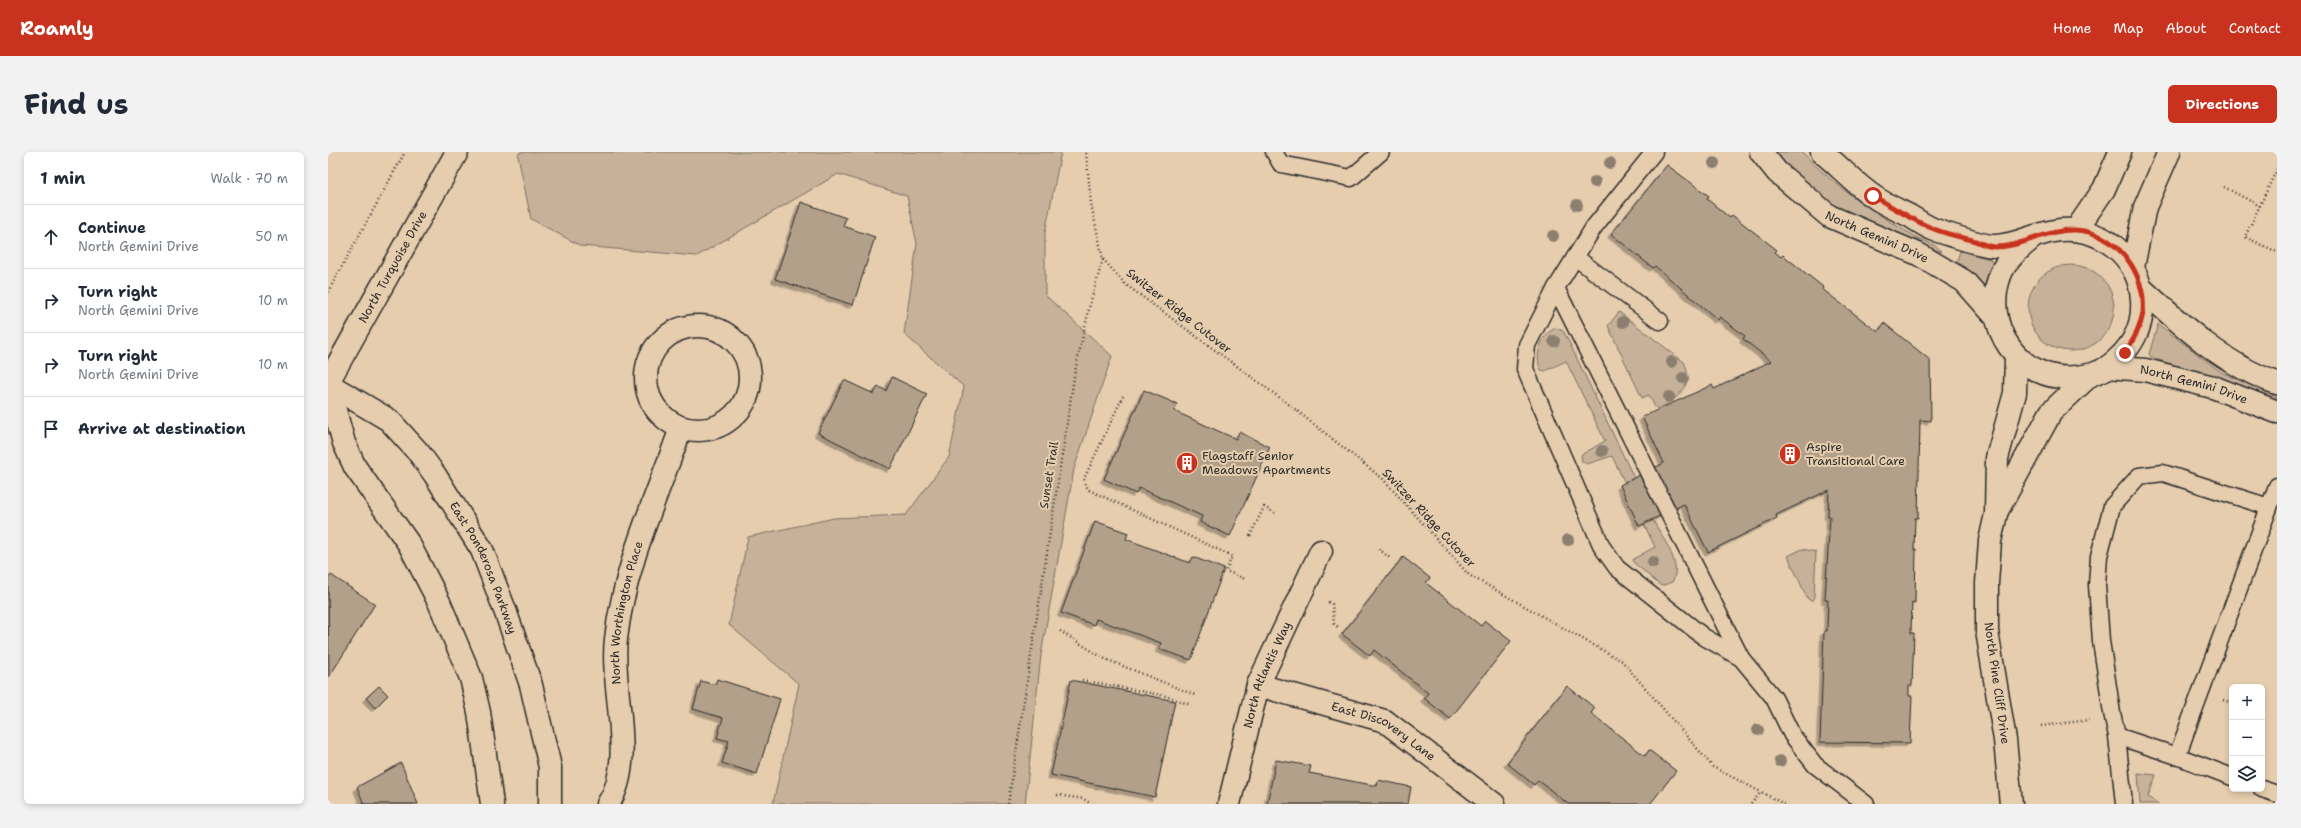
<!DOCTYPE html>
<html lang="en">
<head>
<meta charset="utf-8">
<style>
  :root { --surface:#fff; --page:#f2f2f3; --text:#1f2937; --muted:#747a83; --line:#e0e1e3; --accent:#c8321e }
  body { margin:0; font-family:"Shantell Sans",sans-serif; background:var(--page); color:var(--text) }
  .controls { position:absolute; right:12px; bottom:12px; display:grid; overflow:hidden; border-radius:6px; box-shadow:0 2px 6px #0003 }
  .controls button { width:36px; height:36px; display:grid; place-items:center; padding:0; border:0; border-bottom:1px solid var(--line); background:var(--surface); color:var(--text); font:20px sans-serif }
  .stop { position:absolute; width:12px; height:12px; margin:-9px; border:3px solid #c8321e; border-radius:50%; background:#fff }
  .stop.end { background:#c8321e; border-color:#fff; box-shadow:0 1px 4px #0008 }
  .list { margin:0; padding:0; list-style:none }
  h2 { display:flex; justify-content:space-between; align-items:center; height:52px; margin:0; padding:0 16px; font-size:17px }
  h2 small { font-size:13px; font-weight:400; color:var(--muted) }
  .list li { display:grid; grid-template-columns:26px 1fr auto; gap:12px; align-items:center; box-sizing:border-box; height:64px; padding:0 16px; border-top:1px solid var(--line) }
  .list b { display:block; font-size:15px; white-space:nowrap }
  .list p { margin:0; font-size:13px; white-space:nowrap; color:var(--muted) }
  .list em { font-size:13px; font-style:normal; color:var(--muted) }
  .icon { flex:none; width:22px; height:22px; fill:none; stroke:currentColor; stroke-width:2; stroke-linecap:round; stroke-linejoin:round }
  .map { position:relative; flex:none; width:1949px; height:652px; overflow:hidden; border-radius:6px }
  header { display:flex; align-items:center; gap:24px; box-sizing:border-box; height:56px; padding:0 20px; background:var(--accent); color:#fff }
  header strong { font-size:19px }
  nav { display:flex; gap:22px; margin-inline-start:auto; font-size:14px }
  .intro { display:flex; align-items:center; justify-content:space-between; box-sizing:border-box; height:96px; padding:0 24px }
  h1 { margin:0; font-size:28px }
  .button { padding:10px 18px; border-radius:6px; background:var(--accent); color:#fff; font-size:14px; font-weight:700 }
  main { display:flex; gap:24px; padding:0 24px }
  aside { flex:1; background:var(--surface); border-radius:6px; box-shadow:0 2px 6px #0003 }
  .map>svg:first-child { display:block }
  .green { fill:#c7b299; stroke:#796e62 }
  .building { fill:#b2a08a; stroke:#2b2b2b; filter:url(#shadow) }
  .lines { fill:none; stroke-linecap:round; stroke-linejoin:round }
  .lane-casing { stroke:#2b2b2b; stroke-width:19 }
  .street-casing { stroke:#2b2b2b; stroke-width:25 }
  .secondary-casing { stroke:#2b2b2b; stroke-width:25 }
  .path { stroke:#2b2b2b; stroke-width:2.5; stroke-dasharray:1 3; stroke-linecap:butt }
  .lane { stroke:#e6cdae; stroke-width:16 }
  .street { stroke:#e6cdae; stroke-width:22 }
  .secondary { stroke:#e6cdae; stroke-width:22 }
  .tree { fill:#8c7f6f }
  .route { stroke:#c8321e; stroke-width:5 }
  .labels { text-anchor:middle; dominant-baseline:central; stroke-width:4; stroke-linejoin:round; paint-order:stroke }
  .street-label { font-size:12px; fill:#2b2b2b; stroke:#e6cdae }
  .poi-label { font-size:12px; fill:#2b2b2b; stroke:#e6cdae; text-anchor:start }
</style>
</head>
<body>
<header>
<strong>Roamly</strong>
<nav><a>Home</a><a>Map</a><a>About</a><a>Contact</a></nav>
</header>
<div class="intro"><h1>Find us</h1><a class="button">Directions</a></div>
<main>
<aside>
<h2>1 min<small>Walk · 70 m</small></h2>
<ul class="list">
<li><svg class="icon" aria-label="ahead" viewBox="0 0 24 24"><path d="M12 20V5M6 11l6-6 6 6"/></svg><div><b>Continue</b><p>North Gemini Drive</p></div><em>50 m</em></li>
<li><svg class="icon" aria-label="right" viewBox="0 0 24 24"><path d="M7 20v-9h11M14 6l5 5-5 5"/></svg><div><b>Turn right</b><p>North Gemini Drive</p></div><em>10 m</em></li>
<li><svg class="icon" aria-label="right" viewBox="0 0 24 24"><path d="M7 20v-9h11M14 6l5 5-5 5"/></svg><div><b>Turn right</b><p>North Gemini Drive</p></div><em>10 m</em></li>
<li><svg class="icon" aria-label="arrive" viewBox="0 0 24 24"><path d="M6 21V4h12l-3 4 3 4H6"/></svg><div><b>Arrive at destination</b></div></li>
</ul>
</aside>
<div class="map">
<svg width="1949" height="652" viewBox="0 0 1949 652">
  <defs>
    <filter id="shadow"><feDropShadow dx="-3.5" dy="3.5" stdDeviation="0" flood-color="#0004"/></filter>
  </defs>
  <rect width="100%" height="100%" fill="#e6cdae"/>
  <filter id="ink" filterUnits="userSpaceOnUse"><feTurbulence type="fractalNoise" baseFrequency=".025" numOctaves="2"/><feDisplacementMap in="SourceGraphic" scale="8" xChannelSelector="R" yChannelSelector="G"/><feConvolveMatrix kernelMatrix="1 2 1 2 8 2 1 2 1" color-interpolation-filters="sRGB"/></filter>
  <g filter="url(#ink)">
    <g class="green">
      <path d="M 192,0 L 733,0 L 717,81 L 717,143 L 784,204 L 746,317 L 713,503 L 697,652 L 445,652 L 471,532 L 401,473 L 420,385 L 506,366 L 578,363 L 621,305 L 636,235 L 576,182 L 589,92 L 579,44 L 510,22 L 369,104 L 253,94 L 203,67 L 190,4 Z"/>
      <path d="M 1440,0 L 1474,0 C 1507,35 1546,61 1588,85 C 1594,88 1612,94 1613,100 L 1506,57 Z"/>
      <path d="M 1632,99 L 1662,107 C 1670,115 1660,127 1657,136 L 1654,136 L 1628,112 Z"/>
      <circle cx="1743" cy="156" r="43"/>
      <path d="M 1291,160 L 1356,210 C 1367,233 1350,247 1330,257 L 1327,255 L 1321,243 L 1314,246 L 1280,174 Z"/>
      <path d="M 1830,172 L 1893,220 L 1949,245 L 1949,251 L 1823,205 L 1821,202 Z"/>
      <path d="M 1229,176 L 1235,179 L 1240,188 L 1306,326 L 1297,331 L 1284,304 L 1259,312 L 1254,309 L 1253,303 L 1277,289 L 1238,209 L 1217,219 L 1213,218 C 1206,204 1213,180 1229,176 Z"/>
      <path d="M 1325,368 C 1333,384 1356,413 1344,430 L 1333,434 L 1305,410 L 1305,407 L 1327,395 L 1316,372 Z"/>
      <path d="M 1474,397 L 1488,400 L 1486,446 L 1483,449 L 1479,446 L 1460,404 Z"/>
      <path d="M 1810,621 L 1828,623 L 1820,645 L 1831,652 L 1812,652 Z"/>
    </g>
    <g class="building">
      <path d="M 1339,13 L 1381,44 L 1379,47 L 1402,66 L 1404,63 L 1449,98 L 1447,100 L 1453,105 L 1455,103 L 1495,135 L 1494,137 L 1550,180 L 1556,171 L 1602,208 L 1603,269 L 1592,268 L 1590,366 L 1587,366 L 1586,397 L 1588,397 L 1587,451 L 1584,450 L 1583,481 L 1586,481 L 1584,534 L 1581,534 L 1581,544 L 1584,544 L 1582,591 L 1492,590 L 1496,479 L 1499,479 L 1500,448 L 1497,448 L 1502,364 L 1500,364 L 1501,338 L 1448,363 L 1449,366 L 1380,400 L 1356,352 L 1311,374 L 1292,333 L 1336,311 L 1314,265 L 1384,233 L 1386,237 L 1443,209 L 1415,187 L 1417,184 L 1392,165 L 1390,168 L 1327,114 L 1325,116 L 1283,82 Z"/>
      <path d="M 473,50 L 518,66 L 515,74 L 547,85 L 525,153 L 447,127 Z"/>
      <path d="M 564,225 L 599,242 L 562,317 L 490,281 L 516,228 L 546,242 L 550,234 L 558,239 Z"/>
      <path d="M 816,238 L 849,252 L 846,259 L 908,287 L 911,280 L 942,295 L 902,384 L 872,370 L 874,364 L 811,336 L 808,342 L 776,327 Z"/>
      <path d="M 767,369 L 800,381 L 798,387 L 862,411 L 865,405 L 896,417 L 863,508 L 831,497 L 833,491 L 768,467 L 766,473 L 733,461 Z"/>
      <path d="M 1075,405 L 1102,426 L 1098,431 L 1153,474 L 1157,469 L 1183,489 L 1122,567 L 1096,546 L 1100,541 L 1046,498 L 1042,504 L 1014,482 Z"/>
      <path d="M 3,423 L 47,452 L 1,525 L 0,427 Z"/>
      <path d="M 389,527 L 452,547 L 429,622 L 394,611 L 401,589 L 389,586 L 395,566 L 365,557 L 373,529 L 387,533 Z"/>
      <path d="M 743,528 L 847,549 L 827,645 L 723,623 Z"/>
      <path d="M 51,534 L 60,543 L 47,556 L 38,546 Z"/>
      <path d="M 1239,534 L 1267,556 L 1263,561 L 1317,604 L 1321,598 L 1348,619 L 1322,652 L 1240,652 L 1210,628 L 1206,633 L 1179,611 Z"/>
      <path d="M 948,608 L 983,614 L 981,621 L 1049,634 L 1050,628 L 1083,635 L 1080,652 L 939,652 Z"/>
      <path d="M 73,611 L 90,652 L 36,652 L 29,635 Z"/>
    </g>
    <g class="lines">
      <g class="lane-casing">
        <g id="lane">
          <path d="M 946,0 L 953,12 L 1023,26 L 1053,0"/>
          <path d="M 1326,0 L 1266,75 L 1228,136 L 1199,193 L 1197,217 L 1274,395 L 1289,416 L 1376,485 L 1413,506 L 1446,546 L 1464,583 L 1487,613 L 1538,652"/>
          <path d="M 1247,105 L 1332,169"/>
          <path d="M 1228,136 L 1413,506"/>
          <path d="M 1789,584 L 1849,604"/>
          <path d="M 1904,625 L 1849,604 L 1949,334"/>
          <path d="M 1934,637 L 1949,642"/>
          <path d="M 1796,652 L 1789,584 L 1784,561 L 1773,489 L 1769,433 L 1771,404 L 1784,354 L 1811,324 L 1835,321 L 1941,355"/>
        </g>
      </g>
      <g class="street-casing">
        <g id="street">
          <path d="M 1748,78 L 1776,37 L 1792,0"/>
          <path d="M 1805,115 L 1817,55 L 1841,0"/>
          <circle cx="370" cy="226" r="52"/>
          <path id="s1" d="M 930,533 L 1057,569 L 1166,652"/>
          <path id="s2" d="M 280,652 C 309,609 282,536 288,487 C 296,414 329,344 353,276"/>
          <path id="s3" d="M 901,652 L 930,533 L 993,399"/>
        </g>
      </g>
      <g class="secondary-casing">
        <g id="secondary">
          <path id="s4" d="M 1433,0 L 1449,20 L 1501,64 L 1590,102 L 1636,129 L 1667,164"/>
          <path d="M 1494,0 C 1511,14 1527,32 1545,44 C 1556,52 1570,58 1582,64 C 1590,69 1598,75 1607,78 C 1619,82 1658,95 1668,94 C 1689,93 1707,82 1726,79 C 1770,71 1812,104 1814,148 C 1816,175 1803,198 1781,214 C 1772,221 1760,224 1748,225 C 1691,231 1652,173 1673,121 C 1679,107 1691,97 1703,87"/>
          <path d="M 1814,137 C 1852,172 1899,215 1949,231"/>
          <path id="s5" d="M 1780,215 L 1817,218 L 1885,235 L 1949,260"/>
          <path id="s6" d="M 0,230 L 129,0"/>
          <path id="s7" d="M 0,232 L 61,268 L 91,301 L 107,323 L 154,398 L 178,461 L 203,533 L 222,615 L 222,652"/>
          <path d="M 0,233 L 16,291 L 27,315 L 81,392 L 111,450 L 143,526 L 151,560 L 164,652"/>
          <path d="M 1669,359 L 1723,260 L 1761,224"/>
          <path d="M 1683,652 L 1677,588 L 1659,479 L 1659,431 L 1662,389 L 1668,362 L 1669,306 L 1687,241 L 1688,204"/>
        </g>
      </g>
      <g class="path">
        <path d="M 1949,17 L 1917,85 L 1949,100"/>
        <path d="M 1896,35 L 1932,54"/>
        <path d="M 775,107 L 797,132 L 959,251 L 1055,327 L 1141,423 L 1294,509 L 1385,615 L 1456,652"/>
        <path d="M 0,140 L 77,0"/>
        <path d="M 795,244 L 756,327 L 757,332 L 761,338 L 904,404 L 898,419 L 917,427"/>
        <path d="M 922,384 L 936,355 L 947,361"/>
        <path d="M 1051,397 L 1063,407"/>
        <path d="M 1000,450 L 1004,452 L 1006,472 L 1010,475"/>
        <path d="M 732,479 L 775,506 L 867,543"/>
        <path d="M 754,528 L 838,544 L 863,553"/>
        <path d="M 1895,548 L 1904,551"/>
        <path d="M 1713,574 L 1761,568"/>
        <path d="M 729,643 L 756,647 L 763,652"/>
        <path d="M 680,652 L 747,219 L 763,148 L 775,107 L 763,52 L 758,0"/>
        <path d="M 1423,652 L 1433,640"/>
      </g>
      <use href="#lane" class="lane"/>
      <use href="#street" class="street"/>
      <use href="#secondary" class="secondary"/>
    </g>
    <g class="tree">
      <circle cx="1282" cy="11" r="6"/>
      <circle cx="1386" cy="11" r="6"/>
      <circle cx="1267" cy="30" r="6"/>
      <circle cx="1249" cy="53" r="6"/>
      <circle cx="1225" cy="84" r="6"/>
      <circle cx="1295" cy="170" r="6"/>
      <circle cx="1226" cy="189" r="6"/>
      <circle cx="1344" cy="210" r="6"/>
      <circle cx="1355" cy="226" r="6"/>
      <circle cx="1341" cy="245" r="6"/>
      <circle cx="1274" cy="299" r="6"/>
      <circle cx="1240" cy="388" r="6"/>
      <circle cx="1325" cy="410" r="6"/>
      <circle cx="1430" cy="578" r="6"/>
      <circle cx="1452" cy="609" r="6"/>
    </g>
  </g>
  <g class="lines" filter="url(#ink)">
    <path class="route" d="M 1545,44 C 1565,55 1585,69 1606,77 C 1618,82 1632,85 1644,88 C 1651,90 1660,95 1667,95 C 1695,95 1719,77 1747,78 C 1787,79 1819,121 1815,160 C 1813,176 1805,188 1797,201"/>
  </g>
  <defs>
    <g id="building-disc" transform="scale(1.15)"><circle r="9.5" fill="#c8321e" stroke="#e6cdae"/><path d="M-4-6H4V6H1V3H-1V6H-4ZM-2.5-4.3h1.7v1.8h-1.7ZM.8-4.3h1.7v1.8H.8ZM-2.5-1h1.7V.8h-1.7ZM.8-1h1.7V.8H.8Z" fill="#fff"/></g>
  </defs>
  <g fill-rule="evenodd">
    <use href="#building-disc" x="1462" y="302"/>
    <use href="#building-disc" x="859" y="311"/>
  </g>
  <g class="labels">
    <g class="street-label">
      <text stroke="none"><textPath href="#s4" startOffset="146">North Gemini Drive</textPath></text>
      <text stroke="none"><textPath href="#s6" startOffset="132">North Turquoise Drive</textPath></text>
      <text transform="translate(851 159) rotate(38)">Switzer Ridge Cutover</text>
      <text stroke="none"><textPath href="#s5" startOffset="88">North Gemini Drive</textPath></text>
      <text transform="translate(721 323) rotate(-81)">Sunset Trail</text>
      <text transform="translate(1101 366) rotate(47)">Switzer Ridge Cutover</text>
      <text stroke="none"><textPath href="#s7" startOffset="248">East Ponderosa Parkway</textPath></text>
      <text stroke="none"><textPath href="#s2" startOffset="195">North Worthington Place</textPath></text>
      <text stroke="none"><textPath href="#s3" startOffset="135">North Atlantis Way</textPath></text>
      <text transform="translate(1669 531) rotate(82)">North Pine Cliff Drive</text>
      <text stroke="none"><textPath href="#s1" startOffset="135">East Discovery Lane</textPath></text>
    </g>
    <g class="poi-label">
      <text x="1478" y="295">Aspire<tspan x="1478" dy="14">Transitional Care</tspan></text>
      <text x="874" y="304">Flagstaff Senior<tspan x="874" dy="14">Meadows Apartments</tspan></text>
    </g>
  </g>
</svg>
<div class="controls">
<button>+</button>
<button>−</button>
<button><svg class="icon" aria-label="layers" viewBox="0 0 24 24"><path d="M12 4l9 5-9 5-9-5zM3 14l9 5 9-5"/></svg></button>
</div>
<div class="stop" style="left:1545px;top:44px"></div>
<div class="stop end" style="left:1797px;top:201px"></div>
</div>
</main>
</body>
</html>
